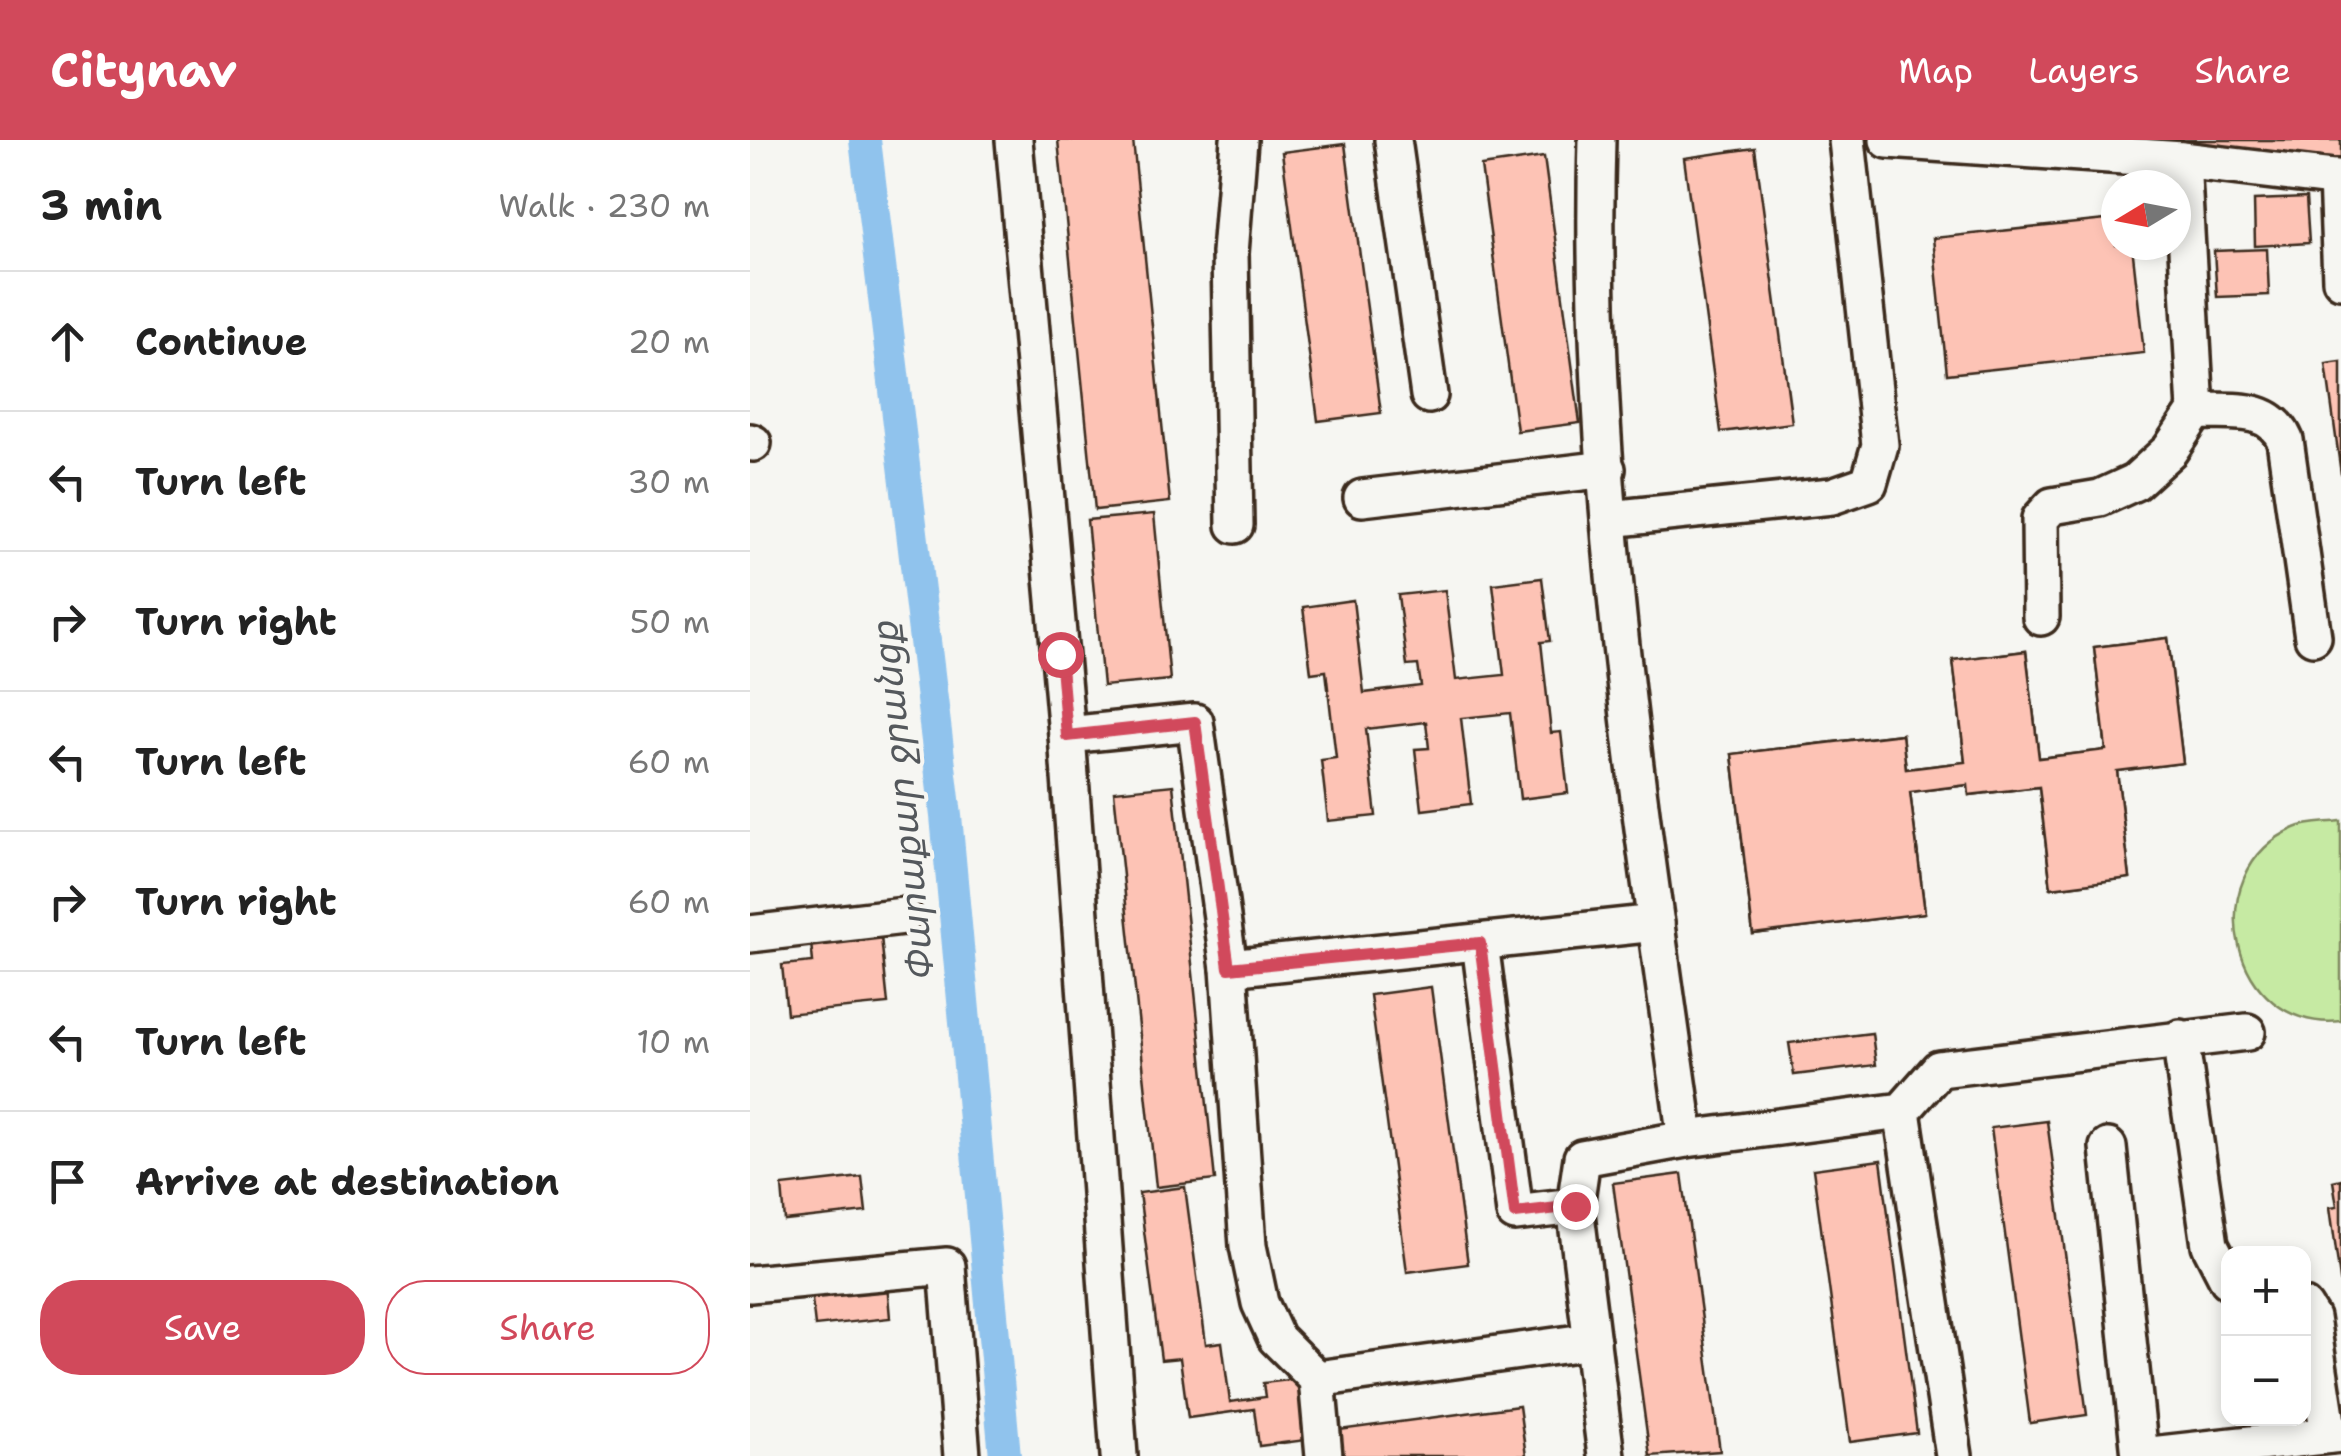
<!DOCTYPE html>
<html lang="en">
<head>
<meta charset="utf-8">
<style>
  :root { --surface:#fff; --page:#f2f2f2; --text:#222; --muted:#767676; --line:#e0e0e0; --accent:#d1495b }
  body { margin:0; font-family:"Shantell Sans","Noto Sans Armenian",sans-serif; background:var(--page); color:var(--text) }
  .controls { position:absolute; right:30px; bottom:30px; display:grid; overflow:hidden; border-radius:20px; box-shadow:0 5px 15px #0003 }
  .controls button { width:90px; height:90px; display:grid; place-items:center; padding:0; border:0; border-bottom:2px solid var(--line); background:var(--surface); color:var(--text); font:50px sans-serif }
  .compass { position:absolute; left:1351px; top:30px; width:90px; height:90px; border-radius:50%; background:var(--surface); box-shadow:0 5px 15px #0003; rotate:260deg }
  .stop { position:absolute; width:30px; height:30px; margin:-22px; border:8px solid #d1495b; border-radius:50%; background:#fff }
  .stop.end { background:#d1495b; border-color:#fff; box-shadow:0 2px 10px #0008 }
  .list { margin:0; padding:0; list-style:none }
  h2 { display:flex; justify-content:space-between; align-items:center; height:130px; margin:0; padding:0 40px; font-size:42px }
  h2 small { font-size:32px; font-weight:400; color:var(--muted) }
  .list li { display:grid; grid-template-columns:65px 1fr auto; gap:30px; align-items:center; box-sizing:border-box; height:140px; padding:0 40px; border-top:2px solid var(--line) }
  .list b { display:block; font-size:38px; white-space:nowrap }
  .list em { font-size:32px; font-style:normal; color:var(--muted) }
  .actions { display:flex; gap:20px; padding:30px 40px }
  .actions a { flex:1; padding:22px 0; border:2px solid var(--accent); border-radius:40px; text-align:center; font-size:35px; color:var(--accent) }
  .actions .main { background:var(--accent); color:#fff }
  .icon { flex:none; width:55px; height:55px; fill:none; stroke:currentColor; stroke-width:2; stroke-linecap:round; stroke-linejoin:round }
  .map { position:relative; flex:none; width:1591px; height:1316px; overflow:hidden }
  header { display:flex; align-items:center; gap:60px; box-sizing:border-box; height:140px; padding:0 50px; background:var(--accent); color:#fff }
  header strong { font-size:48px }
  nav { display:flex; gap:55px; margin-inline-start:auto; font-size:35px }
  main { display:flex }
  aside { flex:1; background:var(--surface) }
  .map>svg:first-child { display:block }
  .green { fill:#c6eaa3; stroke:#808a60; stroke-width:2.5 }
  .lines { fill:none; stroke-linecap:round; stroke-linejoin:round }
  .canal { stroke:#90c3ed; stroke-width:32 }
  .building { fill:#fdc3b5; stroke:#3b2a1e; stroke-width:2.5; fill-rule:evenodd }
  .minor-casing { stroke:#3b2a1e; stroke-width:42 }
  .minor { stroke:#f6f6f2; stroke-width:35 }
  .route { stroke:#d1495b; stroke-width:12 }
  .labels { text-anchor:middle; dominant-baseline:central; stroke-width:8; stroke-linejoin:round; paint-order:stroke }
  .water-label { font-size:38px; font-style:italic; fill:#54585c; stroke:#f6f6f2 }
</style>
</head>
<body>
<header>
<strong>Citynav</strong>
<nav><a>Map</a><a>Layers</a><a>Share</a></nav>
</header>
<main>
<aside>
<h2>3 min<small>Walk · 230 m</small></h2>
<ul class="list">
<li><svg class="icon" aria-label="ahead" viewBox="0 0 24 24"><path d="M12 20V5M6 11l6-6 6 6"/></svg><div><b>Continue</b></div><em>20 m</em></li>
<li><svg class="icon" aria-label="left" viewBox="0 0 24 24"><path d="M17 20v-9H6M10 6l-5 5 5 5"/></svg><div><b>Turn left</b></div><em>30 m</em></li>
<li><svg class="icon" aria-label="right" viewBox="0 0 24 24"><path d="M7 20v-9h11M14 6l5 5-5 5"/></svg><div><b>Turn right</b></div><em>50 m</em></li>
<li><svg class="icon" aria-label="left" viewBox="0 0 24 24"><path d="M17 20v-9H6M10 6l-5 5 5 5"/></svg><div><b>Turn left</b></div><em>60 m</em></li>
<li><svg class="icon" aria-label="right" viewBox="0 0 24 24"><path d="M7 20v-9h11M14 6l5 5-5 5"/></svg><div><b>Turn right</b></div><em>60 m</em></li>
<li><svg class="icon" aria-label="left" viewBox="0 0 24 24"><path d="M17 20v-9H6M10 6l-5 5 5 5"/></svg><div><b>Turn left</b></div><em>10 m</em></li>
<li><svg class="icon" aria-label="arrive" viewBox="0 0 24 24"><path d="M6 21V4h12l-3 4 3 4H6"/></svg><div><b>Arrive at destination</b></div></li>
</ul>
<div class="actions"><a class="main">Save</a><a>Share</a></div>
</aside>
<div class="map">
<svg width="1591" height="1316" viewBox="0 0 1591 1316">
  <rect width="100%" height="100%" fill="#f6f6f2"/>
  <filter id="ink" filterUnits="userSpaceOnUse"><feTurbulence type="fractalNoise" baseFrequency=".01" numOctaves="2"/><feDisplacementMap in="SourceGraphic" scale="20" xChannelSelector="R" yChannelSelector="G"/><feConvolveMatrix kernelMatrix="1 2 1 2 8 2 1 2 1" color-interpolation-filters="sRGB"/></filter>
  <g filter="url(#ink)">
    <path class="green" d="M 1591,681 L 1591,881 C 1481,893 1444,731 1545,688 C 1558,682 1577,683 1591,681 Z"/>
    <g class="lines">
      <path class="canal" d="M 115,0 L 196,676 L 255,1316"/>
    </g>
    <g class="building">
      <path d="M 308,0 L 383,0 L 420,362 L 345,370 Z"/>
      <path d="M 1388,0 L 1591,0 L 1591,19 Z"/>
      <path d="M 595,4 L 631,273 L 568,281 L 532,12 Z"/>
      <path d="M 1005,8 L 1042,283 L 971,292 L 934,18 Z"/>
      <path d="M 794,17 L 830,283 L 767,291 L 731,26 Z"/>
      <path d="M 1556,58 L 1559,103 L 1505,106 L 1504,60 Z"/>
      <path d="M 1366,79 L 1366,105 L 1382,105 L 1394,213 L 1197,234 L 1183,98 Z"/>
      <path d="M 1517,109 L 1519,155 L 1467,157 L 1464,111 Z"/>
      <path d="M 1591,222 L 1591,334 L 1576,224 Z"/>
      <path d="M 404,374 L 420,540 L 353,546 L 337,380 Z"/>
      <path d="M 792,438 L 800,501 L 791,502 L 801,593 L 811,592 L 818,653 L 770,659 L 760,573 L 711,578 L 721,664 L 672,670 L 665,609 L 679,608 L 676,582 L 616,589 L 626,676 L 578,681 L 571,620 L 586,618 L 576,531 L 561,533 L 553,467 L 603,460 L 614,553 L 671,546 L 668,525 L 657,526 L 648,455 L 695,450 L 706,540 L 754,535 L 743,444 Z"/>
      <path d="M 1418,498 L 1433,623 L 1367,631 L 1380,738 L 1301,748 L 1289,647 L 1219,655 L 1218,645 L 1160,652 L 1175,773 L 1003,794 L 982,614 L 1152,594 L 1156,629 L 1215,622 L 1203,520 L 1276,511 L 1289,618 L 1356,610 L 1344,507 ZM 1100,665 L 1107,721 L 1057,727 L 1051,671 Z"/>
      <path d="M 1418,498 L 1433,623 L 1367,631 L 1380,738 L 1301,748 L 1289,647 L 1219,655 L 1218,645 L 1160,652 L 1175,773 L 1003,794 L 982,614 L 1152,594 L 1156,629 L 1215,622 L 1203,520 L 1276,511 L 1289,618 L 1356,610 L 1344,507 Z"/>
      <path d="M 423,645 L 465,1040 L 406,1047 L 364,651 Z"/>
      <path d="M 130,787 L 138,864 L 37,874 L 32,825 L 63,822 L 60,794 Z"/>
      <path d="M 681,847 L 718,1124 L 657,1132 L 620,855 Z"/>
      <path d="M 1122,893 L 1126,925 L 1044,935 L 1039,903 Z"/>
      <path d="M 1297,981 L 1337,1275 L 1280,1283 L 1241,988 Z"/>
      <path d="M 1131,1020 L 1167,1293 L 1100,1302 L 1063,1029 Z"/>
      <path d="M 932,1034 L 970,1311 L 900,1316 L 863,1043 Z"/>
      <path d="M 112,1037 L 116,1072 L 35,1081 L 32,1046 Z"/>
      <path d="M 1591,1039 L 1591,1147 L 1580,1067 L 1587,1066 L 1583,1041 Z"/>
      <path d="M 435,1047 L 456,1204 L 472,1202 L 480,1262 L 515,1257 L 513,1243 L 548,1239 L 556,1300 L 509,1306 L 504,1269 L 438,1278 L 430,1218 L 411,1220 L 389,1053 Z"/>
      <path d="M 137,1143 L 140,1178 L 65,1186 L 61,1151 Z"/>
      <path d="M 769,1266 L 776,1316 L 593,1316 L 589,1290 Z"/>
    </g>
    <g class="lines">
      <g class="minor-casing">
        <g id="minor">
          <path d="M 264,0 L 317,595 L 369,1316"/>
          <path d="M 643,0 L 679,255"/>
          <path d="M 847,0 C 837,333 890,669 936,999"/>
          <path d="M 1138,0 L 1432,20 L 1591,39"/>
          <path d="M 1587,38 L 1591,140"/>
          <path d="M 1446,271 C 1481,273 1519,264 1535,300 L 1563,497"/>
          <path d="M 0,302 L 3,303"/>
          <path d="M 612,358 L 857,329"/>
          <path d="M 859,379 L 1082,356 L 1119,343 L 1130,305 L 1097,0"/>
          <path d="M 485,385 L 480,113 L 489,0"/>
          <path d="M 1291,477 L 1290,379 L 1302,366 L 1350,358 L 1385,342 L 1420,310 L 1446,271 L 1432,20"/>
          <path d="M 317,595 L 445,582 L 479,828 L 906,783"/>
          <path d="M 0,794 L 154,776"/>
          <path d="M 730,803 L 765,1073 L 825,1066"/>
          <path d="M 479,828 L 498,1106 L 510,1163 L 526,1198 L 567,1239 L 574,1316"/>
          <path d="M 1430,898 L 1460,1105 L 1478,1140"/>
          <path d="M 1152,971 L 1204,1316"/>
          <path d="M 1358,1007 L 1390,1316"/>
          <path d="M 0,1144 L 197,1126 L 212,1316"/>
          <path d="M 1554,1167 L 1561,1178 L 1579,1295"/>
          <path d="M 567,1239 L 842,1201"/>
          <path d="M 856,1316 L 825,1066 L 832,1018 L 936,999 L 1152,971 L 1189,929 L 1497,892"/>
          <path d="M 1392,1316 L 1591,1294"/>
        </g>
      </g>
      <use href="#minor" class="minor"/>
    </g>
  </g>
  <g class="lines" filter="url(#ink)">
    <path class="route" d="M 310,514 L 317,596 L 445,582 L 479,828 L 730,803 L 765,1073 L 825,1066"/>
  </g>
  <g class="labels">
    <g class="water-label">
      <text transform="translate(152 662) rotate(-96)">Փարաքար ջրանցք</text>
    </g>
  </g>
</svg>
<div class="controls">
<button>+</button>
<button>−</button>
</div>
<svg class="compass" viewBox="-18 -18 36 36"><path d="M0-13l5 13h-10z" fill="#e53935"/><path d="M0 13l5-13h-10z" fill="#767676"/></svg>
<div class="stop" style="left:310px;top:514px"></div>
<div class="stop end" style="left:825px;top:1066px"></div>
</div>
</main>
</body>
</html>
